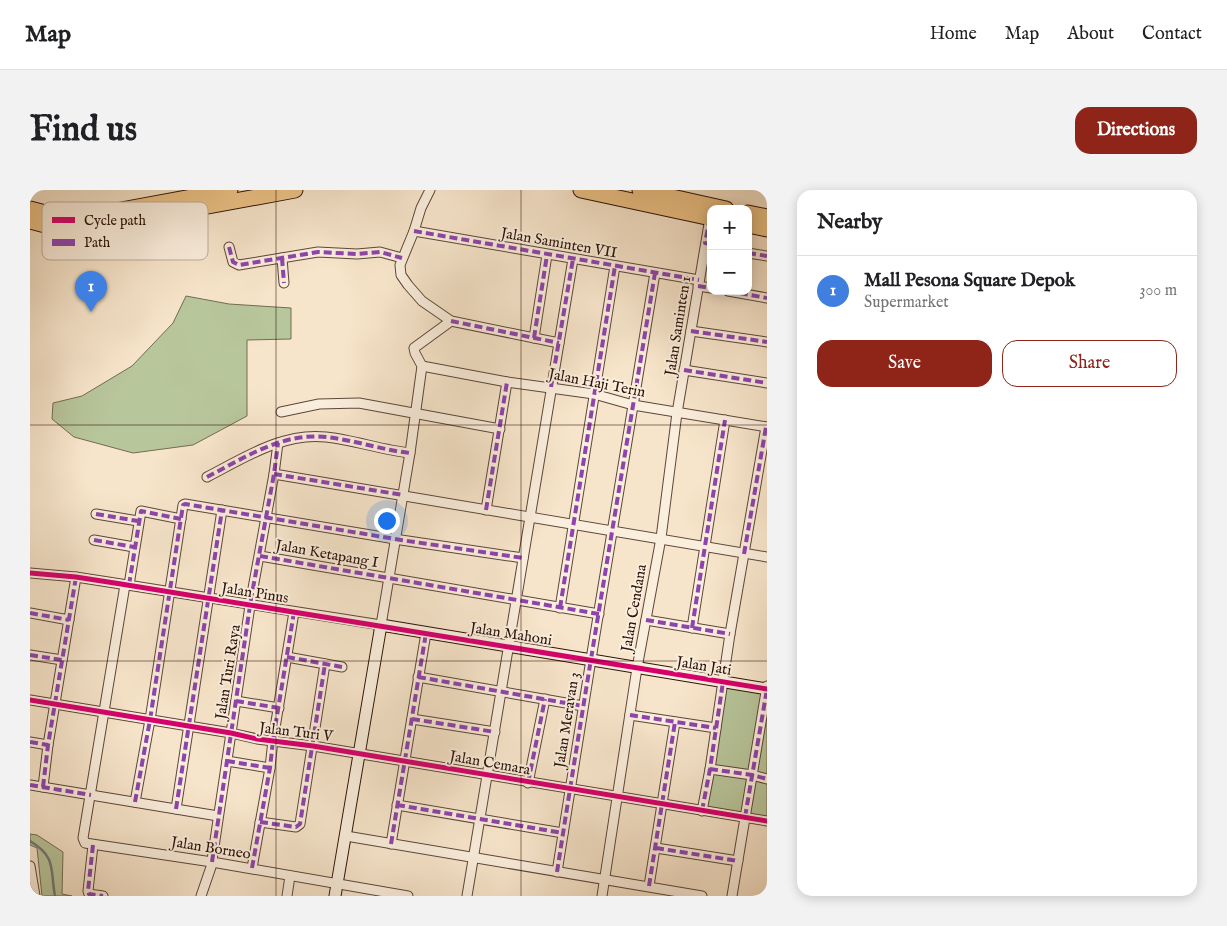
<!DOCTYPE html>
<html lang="en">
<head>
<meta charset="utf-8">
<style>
  :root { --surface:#fff; --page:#f2f2f2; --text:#202124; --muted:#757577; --line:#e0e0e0; --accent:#8f2418 }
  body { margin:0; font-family:"IM FELL English",serif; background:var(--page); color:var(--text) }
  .controls { position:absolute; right:15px; top:15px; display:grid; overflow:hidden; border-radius:10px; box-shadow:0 2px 12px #0003 }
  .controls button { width:45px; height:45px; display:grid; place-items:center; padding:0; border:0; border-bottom:1px solid var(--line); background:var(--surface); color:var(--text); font:25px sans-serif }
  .you { position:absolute; left:356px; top:330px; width:18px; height:18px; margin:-12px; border:4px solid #fff; border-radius:50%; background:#1a73e8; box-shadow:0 0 0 8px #1a73e833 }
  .badge { display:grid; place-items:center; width:32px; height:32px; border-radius:50%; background:var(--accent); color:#fff; font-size:16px; font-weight:700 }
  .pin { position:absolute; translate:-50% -41px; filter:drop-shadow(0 1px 2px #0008) }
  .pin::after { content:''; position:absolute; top:26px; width:18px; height:15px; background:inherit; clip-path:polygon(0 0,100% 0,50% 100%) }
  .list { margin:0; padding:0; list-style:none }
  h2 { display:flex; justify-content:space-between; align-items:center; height:65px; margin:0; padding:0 20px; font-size:21px }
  h2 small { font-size:16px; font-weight:400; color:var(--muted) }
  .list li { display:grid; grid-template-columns:32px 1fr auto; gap:15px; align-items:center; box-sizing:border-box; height:70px; padding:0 20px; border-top:1px solid var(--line) }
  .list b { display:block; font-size:19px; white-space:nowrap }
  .list p { margin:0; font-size:16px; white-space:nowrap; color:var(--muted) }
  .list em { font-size:16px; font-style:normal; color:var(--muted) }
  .actions { display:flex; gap:10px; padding:15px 20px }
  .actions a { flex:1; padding:11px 0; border:1px solid var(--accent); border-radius:15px; text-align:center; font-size:18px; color:var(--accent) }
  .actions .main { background:var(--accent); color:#fff }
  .map { position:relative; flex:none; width:737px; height:706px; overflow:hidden; border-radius:15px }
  header { display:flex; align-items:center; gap:30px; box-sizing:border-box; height:70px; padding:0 25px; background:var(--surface); border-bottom:1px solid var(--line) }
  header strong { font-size:24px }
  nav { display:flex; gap:28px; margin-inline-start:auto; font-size:18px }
  .intro { display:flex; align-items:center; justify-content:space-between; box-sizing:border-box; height:120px; padding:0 30px }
  h1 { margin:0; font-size:35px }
  .button { padding:12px 22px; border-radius:15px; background:var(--accent); color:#fff; font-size:18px; font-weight:700 }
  main { display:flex; gap:30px; padding:0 30px }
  aside { flex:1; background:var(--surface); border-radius:15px; box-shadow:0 2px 12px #0003 }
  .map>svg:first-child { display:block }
  .green { fill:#b8c69b; stroke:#726c52 }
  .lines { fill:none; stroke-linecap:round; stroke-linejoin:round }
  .stream { stroke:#737878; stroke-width:2.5 }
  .street-casing { stroke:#5e4639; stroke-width:11 }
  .secondary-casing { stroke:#2b1108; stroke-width:13 }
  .highway-casing { stroke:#2b1108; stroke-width:17 }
  .street { stroke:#faeedd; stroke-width:9 }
  .secondary { stroke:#faeedd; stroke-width:11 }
  .highway { stroke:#ecc286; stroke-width:15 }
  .quiet { stroke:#8e44ad; stroke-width:4; stroke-dasharray:8 4; stroke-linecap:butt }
  .cycleway-casing { stroke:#faeedd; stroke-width:8 }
  .cycleway { stroke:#d6006c; stroke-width:5 }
  .grid { fill:none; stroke:#2b1108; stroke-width:1; stroke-opacity:0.55 }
  .labels { text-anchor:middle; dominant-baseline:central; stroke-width:4; stroke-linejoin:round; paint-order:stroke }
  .street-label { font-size:15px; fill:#2b1108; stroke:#faeedd }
  .key { fill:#faeedd; stroke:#bcac9d; stroke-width:1 }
  .key-label { font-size:14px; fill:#2b1108 }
</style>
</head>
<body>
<header>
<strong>Map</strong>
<nav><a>Home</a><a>Map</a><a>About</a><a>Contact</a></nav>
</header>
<div class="intro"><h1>Find us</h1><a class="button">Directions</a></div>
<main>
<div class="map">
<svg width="737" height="706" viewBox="0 0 737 706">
  <rect width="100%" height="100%" fill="#f7e5cb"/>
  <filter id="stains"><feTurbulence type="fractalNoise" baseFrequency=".004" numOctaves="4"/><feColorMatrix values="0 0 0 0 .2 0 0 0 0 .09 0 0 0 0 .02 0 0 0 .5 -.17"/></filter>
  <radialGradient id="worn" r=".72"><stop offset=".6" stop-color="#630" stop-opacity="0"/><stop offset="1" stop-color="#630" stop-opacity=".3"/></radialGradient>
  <g class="green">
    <path d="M 156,106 L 199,114 L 261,118 L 261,149 L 217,150 L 217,226 L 163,255 L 103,263 L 44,247 L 22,229 L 23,213 L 52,206 L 102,176 L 143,133 Z"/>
    <path d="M 693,492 L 737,499 L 737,631 L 672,621 Z"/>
    <path d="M 0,644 L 7,645 L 33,662 L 32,704 L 42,706 L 12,706 L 7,658 L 0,655 Z"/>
  </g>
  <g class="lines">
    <path class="stream" d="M 0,651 C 27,667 20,680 25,706"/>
    <g class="street-casing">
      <g id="street">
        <path d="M 400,0 L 391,18 L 384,41 L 370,75 L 371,85 L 378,95 L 392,111 L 421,131 L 529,153"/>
        <path d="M 384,41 L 669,90"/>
        <path d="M 199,57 L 203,72 L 209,75 L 288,62 L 327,64 L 350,62 L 372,68"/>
        <path d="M 718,63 L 737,66"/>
        <path d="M 252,68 L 254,93"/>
        <path d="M 668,96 L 681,98"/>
        <path d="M 698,101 L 737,108"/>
        <path d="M 661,141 L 737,152"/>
        <path d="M 504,148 L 517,65"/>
        <path d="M 392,176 L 477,192 L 564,204 L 603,215 L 737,237"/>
        <path d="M 654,180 L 737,193"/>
        <path d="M 251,222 L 289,214 L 329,213 L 470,239"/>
        <path d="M 244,284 L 737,367"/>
        <path d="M 177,287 C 214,268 253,242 296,247 C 324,250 352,260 380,263"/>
        <path d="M 456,320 L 477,192"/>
        <path d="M 66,324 L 108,331"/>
        <path d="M 64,350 L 104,357"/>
        <path d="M 230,366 L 569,424"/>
        <path d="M 0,383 L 46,387 L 91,394 L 351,435 L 380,263 L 392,176 L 385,163 L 384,158 L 421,131"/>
        <path d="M 95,395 L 53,648 L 55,653 L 182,672 L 378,706"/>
        <path d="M 99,395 L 111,321 L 151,329"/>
        <path d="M 530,418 L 585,76"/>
        <path d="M 0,423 L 39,430"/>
        <path d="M 616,430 L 700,444"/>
        <path d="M 662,438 L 695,230"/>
        <path d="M 0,465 L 32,470"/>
        <path d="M 257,467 L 312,477"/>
        <path d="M 388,487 L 553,516"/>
        <path d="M 0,510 L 201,543 L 227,549 L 283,556 L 737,631"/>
        <path d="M 206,511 L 249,518"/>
        <path d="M 600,525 L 686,538"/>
        <path d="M 382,529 L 465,542"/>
        <path d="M 0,552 L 18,555"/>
        <path d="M 197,571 L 240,578"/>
        <path d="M 680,579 L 722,585 L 737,589"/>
        <path d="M 498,593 L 515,509"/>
        <path d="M 0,595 L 188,626"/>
        <path d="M 13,597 L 18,555 L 46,387"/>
        <path d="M 105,612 L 120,530 L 153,315 L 155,314 L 371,350 L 493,368"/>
        <path d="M 367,615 L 533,643"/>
        <path d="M 146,619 L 192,320"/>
        <path d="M 672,621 L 680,579 L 700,444 L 736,237"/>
        <path d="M 230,632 L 266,637 L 270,634 L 295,474"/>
        <path d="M 316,646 L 672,706"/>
        <path d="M 361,654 L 396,443"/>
        <path d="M 63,655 L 58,701 L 59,704 L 73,706"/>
        <path d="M 626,658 L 708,671"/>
        <path d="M 0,676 L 5,706"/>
        <path d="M 222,678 L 240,578 L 243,550 L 264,422"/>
        <path d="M 527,682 C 558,482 592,283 625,83"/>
        <path d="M 619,696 L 645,532"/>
        <path d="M 171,706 L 181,677 L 221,409 L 244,284 L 248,253"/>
        <path d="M 257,706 L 260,686"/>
        <path d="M 437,706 L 543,69"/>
        <path d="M 572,706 L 607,478 L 631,348 L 647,223 L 680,28"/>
        <path d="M 702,706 L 737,496"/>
      </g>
    </g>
    <g class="secondary-casing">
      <path id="secondary" d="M 305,706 L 351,435 L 737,499"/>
    </g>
    <g class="highway-casing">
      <g id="highway">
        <path d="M 551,0 L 681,28"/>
        <path d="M 610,0 L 696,19"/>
        <path d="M 0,19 L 31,27 L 48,28 L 200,0"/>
        <path d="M 718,23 L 737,27"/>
        <path d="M 0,31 L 30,39 L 52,39 L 265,0"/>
        <path d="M 718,35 L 737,39"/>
      </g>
    </g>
    <use href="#street" class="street"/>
    <use href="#secondary" class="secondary"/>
    <use href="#highway" class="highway"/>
    <g class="quiet">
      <path d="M 680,28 L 675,53 L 681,54"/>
      <path d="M 384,41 L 669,90"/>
      <path d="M 199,57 L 203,72 L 209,75 L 288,62 L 327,64 L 350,62 L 372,68"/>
      <path d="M 718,63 L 737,66"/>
      <path d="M 252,68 L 254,93"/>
      <path d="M 668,96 L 681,98"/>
      <path d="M 698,101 L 737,108"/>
      <path d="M 421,131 L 529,153"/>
      <path d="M 661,141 L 737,152"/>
      <path d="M 504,148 L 517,65"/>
      <path d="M 654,180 L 737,193"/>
      <path d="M 521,197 L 543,69"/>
      <path d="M 244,284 L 373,305"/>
      <path d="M 177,287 C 214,268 253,242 296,247 C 324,250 352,260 380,263"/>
      <path d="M 456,320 L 477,192"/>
      <path d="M 66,324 L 108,331"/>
      <path d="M 64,350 L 104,357"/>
      <path d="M 714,364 L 736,237"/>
      <path d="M 230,366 L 569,424"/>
      <path d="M 99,395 L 111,321 L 151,329"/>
      <path d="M 530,418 L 585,76"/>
      <path d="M 0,423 L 39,430"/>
      <path d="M 616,430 L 700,444"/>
      <path d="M 662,438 L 695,230"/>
      <path d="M 0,465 L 32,470"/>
      <path d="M 257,467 L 312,477"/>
      <path d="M 388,487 L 553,516"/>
      <path d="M 206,511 L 249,518"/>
      <path d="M 600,525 L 686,538"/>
      <path d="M 382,529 L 465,542"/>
      <path d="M 0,552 L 18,555"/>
      <path d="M 197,571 L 240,578"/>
      <path d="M 680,579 L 722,585 L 737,589"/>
      <path d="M 498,593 L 515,509"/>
      <path d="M 0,595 L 61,605"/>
      <path d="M 13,597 L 18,555 L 46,387"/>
      <path d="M 105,612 L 120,530 L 153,315 L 155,314 L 371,350 L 493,368"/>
      <path d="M 367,615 L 533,643"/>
      <path d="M 146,619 L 192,320"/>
      <path d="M 672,621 L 680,579 L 693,492"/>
      <path d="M 715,627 L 737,499"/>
      <path d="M 230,632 L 266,637 L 270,634 L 295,474"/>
      <path d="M 361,654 L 396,443"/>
      <path d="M 63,655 L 58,701 L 59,704 L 73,706"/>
      <path d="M 626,658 L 708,671"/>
      <path d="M 182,672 L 221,409 L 244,284 L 248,253"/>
      <path d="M 222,678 L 240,578 L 243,550 L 264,422"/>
      <path d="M 527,682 C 558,482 592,283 625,83"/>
      <path d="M 619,696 L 645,532"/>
    </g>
    <g class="cycleway-casing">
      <g id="cycleway">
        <path d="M 0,383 L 46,387 L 91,394 L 737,499"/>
        <path d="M 0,510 L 201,543 L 227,549 L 283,556 L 737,631"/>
      </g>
    </g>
    <use href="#cycleway" class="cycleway"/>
  </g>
  <path class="grid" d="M 246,0 L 246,706M 491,0 L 491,706M 0,235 L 737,235M 0,471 L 737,471"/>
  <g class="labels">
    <g class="street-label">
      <text transform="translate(529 53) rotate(10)">Jalan Saminten VII</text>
      <text transform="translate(648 136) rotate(-81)">Jalan Saminten 1</text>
      <text transform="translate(567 193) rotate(11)">Jalan Haji Terin</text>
      <text transform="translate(297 364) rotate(10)">Jalan Ketapang I</text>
      <text transform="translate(225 403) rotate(9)">Jalan Pinus</text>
      <text transform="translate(604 418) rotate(-80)">Jalan Cendana</text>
      <text transform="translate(481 444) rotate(9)">Jalan Mahoni</text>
      <text transform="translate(674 476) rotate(9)">Jalan Jati</text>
      <text transform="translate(198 482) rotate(-81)">Jalan Turi Raya</text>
      <text transform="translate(537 530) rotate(-81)">Jalan Meravan 3</text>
      <text transform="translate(266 542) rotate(7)">Jalan Turi V</text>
      <text transform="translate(460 573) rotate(10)">Jalan Cemara</text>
      <text transform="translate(181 658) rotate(9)">Jalan Borneo</text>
    </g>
  </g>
  <rect x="12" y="12" width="166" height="58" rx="8" class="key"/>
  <rect x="22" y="27" width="23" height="6" fill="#d6006c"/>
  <rect x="22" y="49" width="23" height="7" fill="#8e44ad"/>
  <g class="key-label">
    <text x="54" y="35">Cycle path</text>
    <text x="54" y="57">Path</text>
  </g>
  <rect width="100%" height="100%" filter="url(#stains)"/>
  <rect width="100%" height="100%" fill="url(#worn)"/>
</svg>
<div class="controls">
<button>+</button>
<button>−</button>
</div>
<div class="you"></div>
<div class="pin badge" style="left:61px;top:122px;background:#3f7fe0">1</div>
</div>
<aside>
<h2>Nearby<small></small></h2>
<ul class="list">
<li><span class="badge" style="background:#3f7fe0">1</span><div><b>Mall Pesona Square Depok</b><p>Supermarket</p></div><em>300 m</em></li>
</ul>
<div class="actions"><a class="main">Save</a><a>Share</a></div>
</aside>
</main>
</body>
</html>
